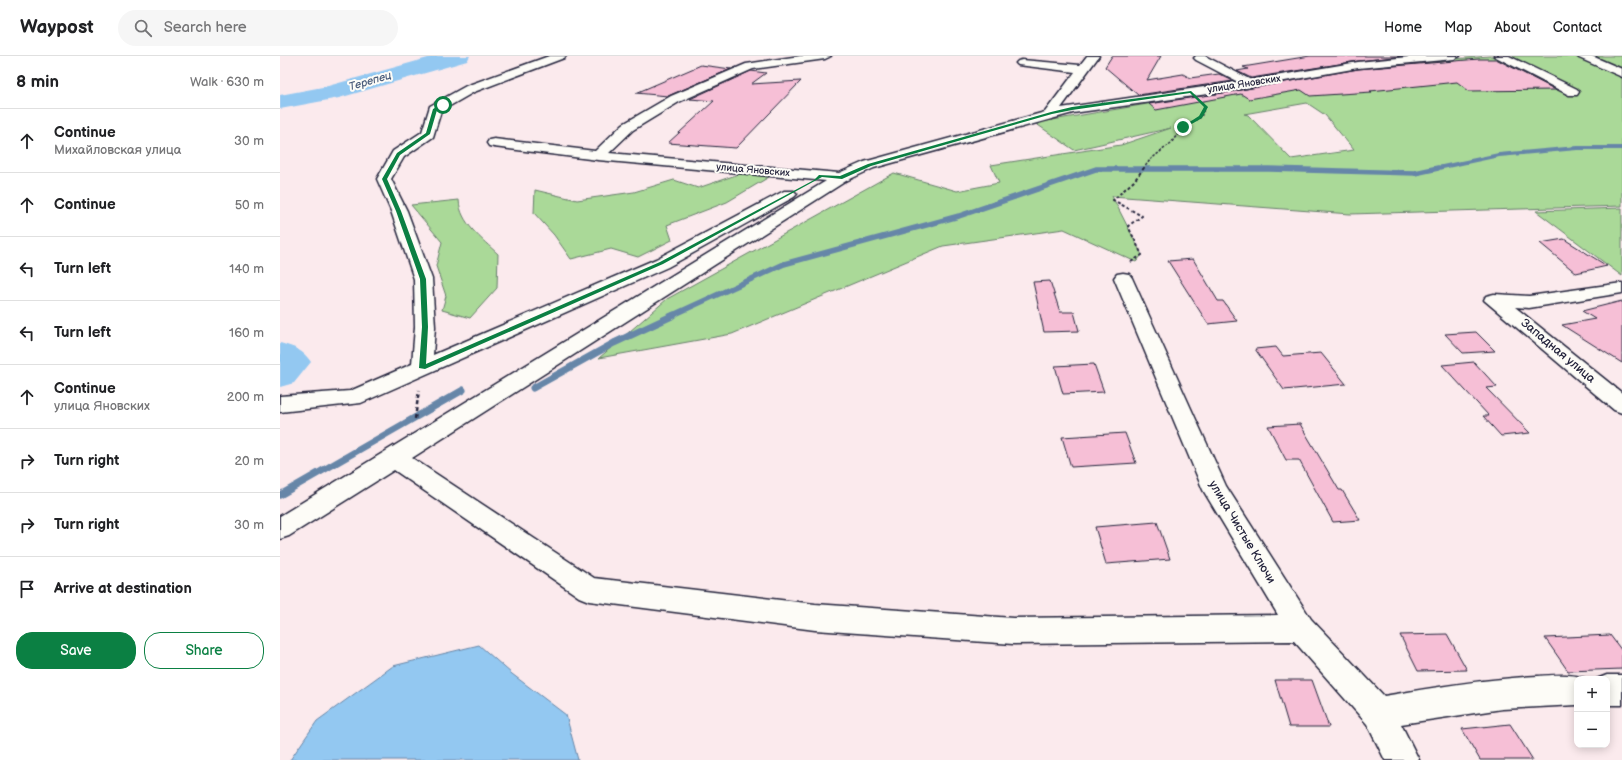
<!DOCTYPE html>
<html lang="en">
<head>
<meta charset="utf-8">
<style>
  :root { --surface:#fff; --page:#f6f6f6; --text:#202124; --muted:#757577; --line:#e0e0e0; --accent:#0b8043 }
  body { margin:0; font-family:"Balsamiq Sans",sans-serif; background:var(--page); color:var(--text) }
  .controls { position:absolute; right:12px; bottom:12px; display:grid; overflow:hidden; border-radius:8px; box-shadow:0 2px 10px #0003 }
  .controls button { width:36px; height:36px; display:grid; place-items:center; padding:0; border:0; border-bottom:1px solid var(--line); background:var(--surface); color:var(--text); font:20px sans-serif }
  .stop { position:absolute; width:12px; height:12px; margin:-9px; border:3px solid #0b8043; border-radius:50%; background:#fff }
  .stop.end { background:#0b8043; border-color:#fff; box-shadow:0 1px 4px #0008 }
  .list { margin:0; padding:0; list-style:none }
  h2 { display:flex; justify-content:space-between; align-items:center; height:52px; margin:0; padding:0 16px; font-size:17px }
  h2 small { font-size:13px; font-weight:400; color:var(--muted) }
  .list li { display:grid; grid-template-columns:26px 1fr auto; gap:12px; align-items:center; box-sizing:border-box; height:64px; padding:0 16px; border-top:1px solid var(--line) }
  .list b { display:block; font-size:15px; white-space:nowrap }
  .list p { margin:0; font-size:13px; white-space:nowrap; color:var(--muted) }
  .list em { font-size:13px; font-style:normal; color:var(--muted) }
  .actions { display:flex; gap:8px; padding:12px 16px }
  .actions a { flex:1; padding:9px 0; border:1px solid var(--accent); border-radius:16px; text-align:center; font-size:14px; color:var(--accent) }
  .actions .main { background:var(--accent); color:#fff }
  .icon { flex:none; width:22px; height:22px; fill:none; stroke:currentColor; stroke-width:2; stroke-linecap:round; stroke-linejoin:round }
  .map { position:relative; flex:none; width:1342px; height:704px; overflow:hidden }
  header { display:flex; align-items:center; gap:24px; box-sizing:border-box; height:56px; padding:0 20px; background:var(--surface); border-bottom:1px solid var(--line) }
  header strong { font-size:19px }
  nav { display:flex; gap:22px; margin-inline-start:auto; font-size:14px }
  .search { width:280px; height:36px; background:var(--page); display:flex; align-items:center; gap:10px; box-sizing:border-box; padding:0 14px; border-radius:22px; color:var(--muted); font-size:15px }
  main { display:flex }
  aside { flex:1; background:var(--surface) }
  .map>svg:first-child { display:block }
  .green { fill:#aad998; stroke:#667e6a; fill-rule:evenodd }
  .water { fill:#93c8f1; stroke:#6686a8 }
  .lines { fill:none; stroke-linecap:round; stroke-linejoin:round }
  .stream-far2 { stroke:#6686a8; stroke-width:4 }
  .stream-far1 { stroke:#6686a8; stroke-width:5.5 }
  .stream { stroke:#6686a8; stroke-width:7 }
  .river { fill:#93c8f1; fill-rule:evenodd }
  .building { fill:#f6bfd6; stroke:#22223b }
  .minor-casing { stroke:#22223b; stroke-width:3 }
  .path-far2 { stroke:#22223b; stroke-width:1.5; stroke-dasharray:2.5 1.5; stroke-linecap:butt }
  .path-far1 { stroke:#22223b; stroke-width:2; stroke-dasharray:3 2.5; stroke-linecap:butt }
  .path { stroke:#22223b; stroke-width:2.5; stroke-dasharray:4 3; stroke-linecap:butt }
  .minor { fill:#fdfcf7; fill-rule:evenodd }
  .route { fill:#0b8043 }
  .labels { text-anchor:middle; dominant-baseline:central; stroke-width:4; stroke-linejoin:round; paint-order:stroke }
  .far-street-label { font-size:10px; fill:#22223b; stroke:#fdfcf7 }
  .far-water-label { font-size:11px; font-style:italic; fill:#4a5c7b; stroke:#fdfcf7 }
  .street-label { font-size:12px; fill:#22223b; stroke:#fdfcf7 }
</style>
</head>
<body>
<header>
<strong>Waypost</strong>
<div class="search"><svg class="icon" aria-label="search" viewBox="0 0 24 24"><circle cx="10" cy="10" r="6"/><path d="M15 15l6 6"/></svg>Search here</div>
<nav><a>Home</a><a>Map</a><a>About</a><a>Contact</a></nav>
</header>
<main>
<aside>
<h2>8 min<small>Walk · 630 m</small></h2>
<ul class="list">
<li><svg class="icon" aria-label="ahead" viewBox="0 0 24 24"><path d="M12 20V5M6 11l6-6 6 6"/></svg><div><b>Continue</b><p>Михайловская улица</p></div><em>30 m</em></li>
<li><svg class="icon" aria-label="ahead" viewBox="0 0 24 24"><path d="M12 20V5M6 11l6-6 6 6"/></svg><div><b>Continue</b></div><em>50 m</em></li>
<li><svg class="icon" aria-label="left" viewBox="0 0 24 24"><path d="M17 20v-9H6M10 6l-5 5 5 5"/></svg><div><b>Turn left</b></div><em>140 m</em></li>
<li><svg class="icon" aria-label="left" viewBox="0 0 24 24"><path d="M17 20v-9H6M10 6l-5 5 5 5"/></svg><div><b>Turn left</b></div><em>160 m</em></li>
<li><svg class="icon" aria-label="ahead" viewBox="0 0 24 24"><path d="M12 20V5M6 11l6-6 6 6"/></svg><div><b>Continue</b><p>улица Яновских</p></div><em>200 m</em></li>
<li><svg class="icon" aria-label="right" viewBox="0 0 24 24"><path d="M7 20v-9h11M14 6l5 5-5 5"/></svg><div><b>Turn right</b></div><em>20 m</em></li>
<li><svg class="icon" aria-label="right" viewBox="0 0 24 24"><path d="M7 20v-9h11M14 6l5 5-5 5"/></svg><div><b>Turn right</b></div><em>30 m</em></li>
<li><svg class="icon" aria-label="arrive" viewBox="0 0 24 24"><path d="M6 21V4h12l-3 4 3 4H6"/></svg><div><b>Arrive at destination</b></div></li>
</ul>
<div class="actions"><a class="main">Save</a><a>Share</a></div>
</aside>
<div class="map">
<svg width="1342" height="704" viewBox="0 0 1342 704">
  <rect width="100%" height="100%" fill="#fbeaed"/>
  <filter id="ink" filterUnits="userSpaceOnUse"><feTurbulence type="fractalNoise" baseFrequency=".025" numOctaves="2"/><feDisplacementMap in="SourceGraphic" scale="8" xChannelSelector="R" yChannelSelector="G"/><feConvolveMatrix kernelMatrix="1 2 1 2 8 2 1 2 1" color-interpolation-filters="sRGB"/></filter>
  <g filter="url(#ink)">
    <g class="green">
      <path d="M 1209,0 L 1342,0 L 1342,150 L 1070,158 L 832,140 L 862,199 L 856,206 L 784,173 L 663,190 L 452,278 L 319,302 L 387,243 L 614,117 L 677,135 L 719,127 L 711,109 L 841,89 L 891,72 L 794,94 L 755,67 L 1092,10 ZM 1027,47 L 1045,59 L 1074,94 L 1011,103 L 968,59 L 964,58 Z"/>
      <path d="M 459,118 L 489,121 L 447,146 L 387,169 L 392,184 L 358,201 L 331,193 L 291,203 L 274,179 L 254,157 L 255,134 L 297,144 L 354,136 L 394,124 L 418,132 Z"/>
      <path d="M 179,144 C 180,167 202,183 218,198 L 217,232 L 190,262 L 162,254 L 166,240 L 156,210 L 162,186 L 131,149 Z"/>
      <path d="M 1342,152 L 1342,220 L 1256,155 Z"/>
    </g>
    <path class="water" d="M 199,589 L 232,618 L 286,659 L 298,704 L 10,704 L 37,665 L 113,610 Z"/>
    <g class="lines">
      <g class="stream-far2">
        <path d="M 816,113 L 992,113"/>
        <path d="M 1153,113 L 1219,99 L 1297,92 L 1342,92"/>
      </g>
      <path class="stream-far1" d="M 391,260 L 504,208 L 679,160 L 816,113 L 989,113 L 1135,117 L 1158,112"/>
      <g class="stream">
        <path d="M 253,332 L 334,287 L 394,259"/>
        <path d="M 0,439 L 183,334"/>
      </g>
      <g class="river">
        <path d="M 155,0 L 190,0 L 187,5 L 59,42 L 0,53 L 0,39 L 48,30 Z"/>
        <path d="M 0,287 C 14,291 23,294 31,306 L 14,327 L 0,331 Z"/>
      </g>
    </g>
    <g class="building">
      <path d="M 832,0 L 881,0 L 867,24 L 903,18 L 910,22 L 939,18 L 953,25 L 858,39 L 825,11 Z"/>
      <path d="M 1030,0 L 1123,0 L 1078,5 L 971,22 L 957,15 L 968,13 L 963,11 Z"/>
      <path d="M 1199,3 L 1216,3 L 1276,34 L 1189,35 L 1177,26 L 1090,35 L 1092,36 L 1030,40 L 1021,34 L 969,43 L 961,38 L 876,54 L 869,48 L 949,36 L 1078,13 Z"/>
      <path d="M 421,9 L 451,13 L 388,40 L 356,37 Z"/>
      <path d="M 471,15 L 486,17 L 471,28 L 521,25 L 456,92 L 388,87 L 434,45 L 410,43 Z"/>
      <path d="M 1284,183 L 1327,210 L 1296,217 L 1260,187 Z"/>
      <path d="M 913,203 L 938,245 L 943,245 L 957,265 L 928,268 L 888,205 Z"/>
      <path d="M 770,225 L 780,256 L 794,256 L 799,275 L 764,276 L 753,226 Z"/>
      <path d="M 1342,245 L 1342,307 L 1282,269 L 1315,263 L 1302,255 Z"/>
      <path d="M 1196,276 L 1215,295 L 1183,297 L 1165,278 Z"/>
      <path d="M 996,291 L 1003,300 L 1041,297 L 1066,328 L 1004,334 L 975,293 Z"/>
      <path d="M 1194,306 L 1217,331 L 1206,332 L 1250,377 L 1221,380 L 1203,360 L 1209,360 L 1162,309 Z"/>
      <path d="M 814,308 L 824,336 L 783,338 L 775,310 Z"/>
      <path d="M 1020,368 L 1059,434 L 1062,434 L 1080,464 L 1053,466 L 1019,404 L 1006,404 L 988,370 Z"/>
      <path d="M 845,377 L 856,407 L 791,411 L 782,381 Z"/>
      <path d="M 877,466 L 890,503 L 826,508 L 815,471 Z"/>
      <path d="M 1167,578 L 1187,614 L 1138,615 L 1120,579 Z"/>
      <path d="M 1330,579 L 1342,595 L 1342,613 L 1288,615 L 1265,582 Z"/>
      <path d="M 995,624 L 1032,624 L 1049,671 L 1009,671 Z"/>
      <path d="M 1230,668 L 1253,704 L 1200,704 L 1182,673 Z"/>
    </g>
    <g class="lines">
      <g class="minor-casing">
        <g id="minor">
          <path d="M 269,0 L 286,0 L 284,2 L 194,36 L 161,55 L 153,81 L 124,101 L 111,123 L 127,155 L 152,223 L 155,271 L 153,299 L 376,203 L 504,135 L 514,135 L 517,138 L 514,141 L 388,211 L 81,347 L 0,356 L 0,340 L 70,335 L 132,308 L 135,271 L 134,223 L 111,155 L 97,123 L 113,95 L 142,76 L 150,50 L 186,30 Z"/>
          <path d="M 520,0 L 551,0 L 545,3 L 473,13 L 399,46 L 353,74 L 329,97 L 559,117 L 584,106 L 765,56 L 795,16 L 738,9 L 736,7 L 738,5 L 742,4 L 800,9 L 807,0 L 819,0 L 781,52 L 958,26 L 916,4 L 914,2 L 916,0 L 925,0 L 971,24 L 1078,6 L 1138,0 L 1180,0 L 1174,3 L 1078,12 L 949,35 L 793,57 L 594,112 L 566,125 L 132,402 L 314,522 L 535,548 L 733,562 L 998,559 L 923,434 L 834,222 L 837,218 L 843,217 L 849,218 L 852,222 L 946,430 L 1031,563 L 1104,640 C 1155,631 1206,623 1258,620 C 1274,619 1291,617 1307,623 L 1297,623 L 1297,649 L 1222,653 L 1121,668 L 1139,704 L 1105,704 L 1087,668 L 1014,585 L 733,588 L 535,574 L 309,545 L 299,541 L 114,414 L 9,480 L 0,483 L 0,460 L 546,125 L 318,104 L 214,91 L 209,90 L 207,87 L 209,84 L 214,83 L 315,95 L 343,68 L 391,40 L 466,8 Z"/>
          <path d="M 1214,0 L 1229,0 L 1297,33 L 1299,36 L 1297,39 L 1289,39 Z"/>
          <path d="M 1297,0 L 1312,0 L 1342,13 L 1342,21 L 1299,2 Z"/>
          <path d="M 1342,227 L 1342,237 L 1249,252 L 1235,251 L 1342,337 L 1342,357 L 1334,354 L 1204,244 L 1206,240 L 1214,238 L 1249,240 Z"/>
          <path d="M 1327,619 L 1342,619 L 1342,649 L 1327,649 L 1327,623 L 1317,623 Z"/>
        </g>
      </g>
      <path class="path-far2" d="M 863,113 L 870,104 L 891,87 L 903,71 L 921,61 L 925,50"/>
      <path class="path-far1" d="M 851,206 L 862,199 L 848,170 L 862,160 L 833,144 L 854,125 L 864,112"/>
      <path class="path" d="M 135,363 L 139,334"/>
      <use href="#minor" class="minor"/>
    </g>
  </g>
  <path class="route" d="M 911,35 L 928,51 L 922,62 L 903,73 L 902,71 L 919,60 L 924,51 L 910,37 L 792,54 L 772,58 L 591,110 L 562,123 L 542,121 L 383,208 L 145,313 L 139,312 L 142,271 L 140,223 L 116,155 L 102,123 L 117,97 L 146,77 L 153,53 L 162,48 L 165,49 L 157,54 L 150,78 L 120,99 L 107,123 L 121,155 L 146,223 L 148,271 L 146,308 L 380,206 L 534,124 L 539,119 L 560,120 L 588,108 L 771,56 L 792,51 Z"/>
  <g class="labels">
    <g class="far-street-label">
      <text transform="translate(964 28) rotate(-9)">улица Яновских</text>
      <text transform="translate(473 114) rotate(5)">улица Яновских</text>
    </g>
    <g class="far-water-label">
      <text transform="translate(90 25) rotate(-16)">Терепец</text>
    </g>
    <g class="street-label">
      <text transform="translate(1278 295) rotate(40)">Западная улица</text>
      <text transform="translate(962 476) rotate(59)">улица Чистые Ключи</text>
    </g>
  </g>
</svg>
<div class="controls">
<button>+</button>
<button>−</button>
</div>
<div class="stop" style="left:163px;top:49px"></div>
<div class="stop end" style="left:903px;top:71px"></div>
</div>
</main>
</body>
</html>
